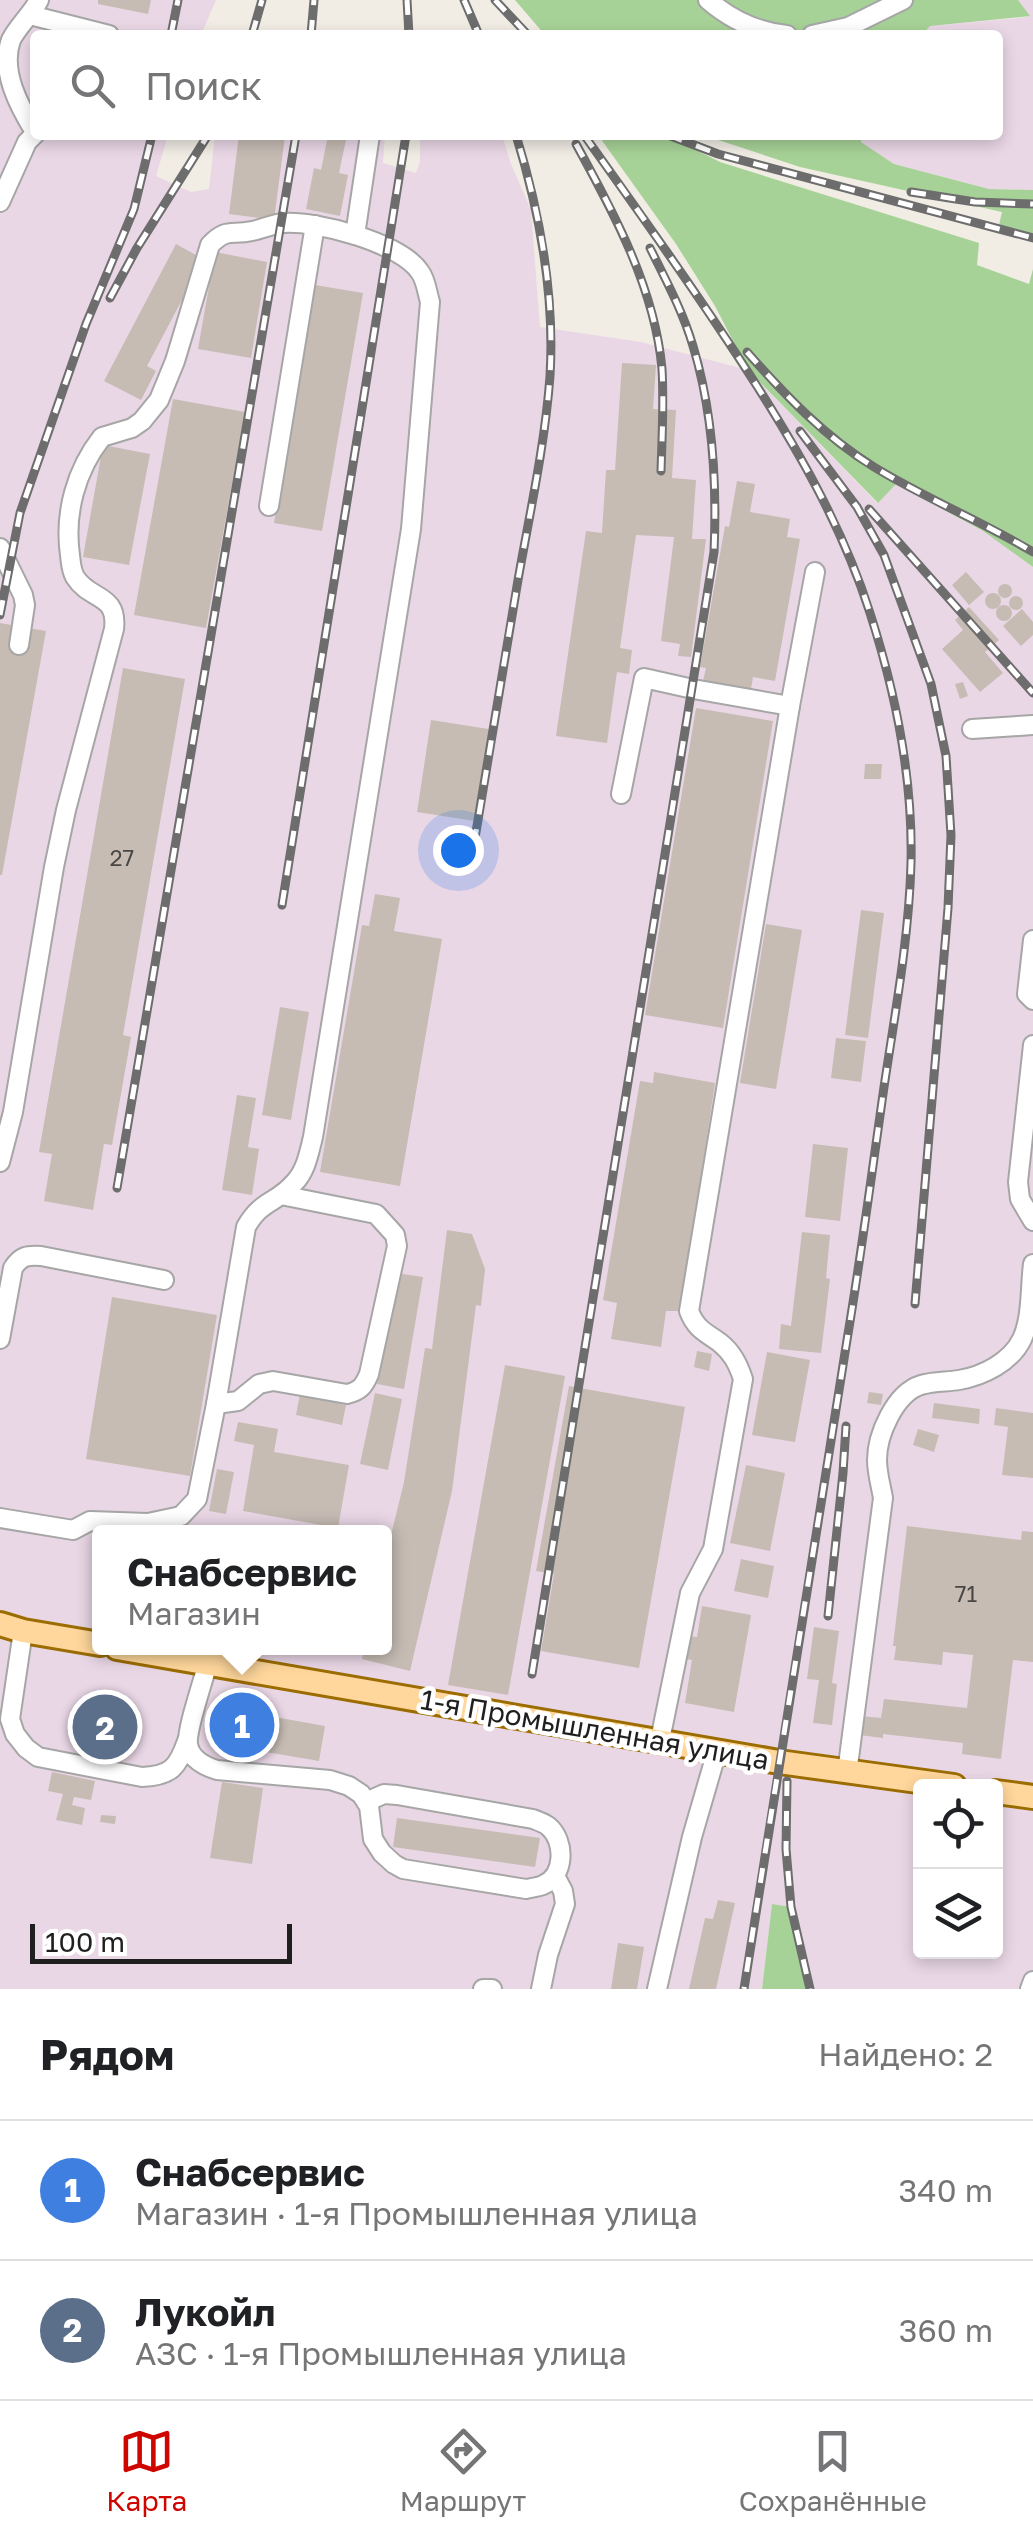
<!DOCTYPE html>
<html lang="ru">
<head>
<meta charset="utf-8">
<style>
  :root { --surface:#fff; --page:#f6f6f6; --text:#202124; --muted:#757577; --line:#e0e0e0; --accent:#cf0600 }
  body { margin:0; font-family:"Golos Text",sans-serif; background:var(--page); color:var(--text) }
  .controls { position:absolute; right:30px; bottom:30px; display:grid; overflow:hidden; border-radius:10px; box-shadow:0 5px 15px #0003 }
  .controls button { width:90px; height:90px; display:grid; place-items:center; padding:0; border:0; border-bottom:2px solid var(--line); background:var(--surface); color:var(--text); font:50px sans-serif }
  .scale { position:absolute; left:30px; bottom:25px; width:262px; box-sizing:border-box; padding-left:10px; border:5px solid #1f1f1f; border-top:0; font-size:28px; line-height:35px; white-space:nowrap; color:#1f1f1f; -webkit-text-stroke:8px #fff; paint-order:stroke }
  .you { position:absolute; left:458px; top:850px; width:35px; height:35px; margin:-25px; border:8px solid #fff; border-radius:50%; background:#1a73e8; box-shadow:0 0 0 15px #1a73e833 }
  .badge { display:grid; place-items:center; width:65px; height:65px; border-radius:50%; background:var(--accent); color:#fff; font-size:32px; font-weight:700 }
  .pin { position:absolute; translate:-50% -50%; border:5px solid #fff; box-shadow:0 2px 10px #0006 }
  .popup { position:absolute; left:92px; top:1525px; width:300px; height:130px; box-sizing:border-box; display:grid; place-content:center; border-radius:10px; background:var(--surface); filter:drop-shadow(0 2px 8px #0005); font-size:32px; white-space:nowrap; color:var(--muted) }
  .popup b { font-size:38px; color:var(--text) }
  .popup::after { content:''; position:absolute; left:50%; top:100%; margin-left:-20px; border:20px solid transparent; border-top-color:var(--surface) }
  .list { margin:0; padding:0; list-style:none }
  h2 { display:flex; justify-content:space-between; align-items:center; height:130px; margin:0; padding:0 40px; font-size:42px }
  h2 small { font-size:32px; font-weight:400; color:var(--muted) }
  .list li { display:grid; grid-template-columns:65px 1fr auto; gap:30px; align-items:center; box-sizing:border-box; height:140px; padding:0 40px; border-top:2px solid var(--line) }
  .list b { display:block; font-size:38px; white-space:nowrap }
  .list p { margin:0; font-size:32px; white-space:nowrap; color:var(--muted) }
  .list em { font-size:32px; font-style:normal; color:var(--muted) }
  .icon { flex:none; width:55px; height:55px; fill:none; stroke:currentColor; stroke-width:2; stroke-linecap:round; stroke-linejoin:round }
  .map { position:relative; flex:none; width:1033px; height:1989px; overflow:hidden }
  .search { position:absolute; background:var(--surface); box-shadow:0 5px 15px #0003; left:30px; right:30px; top:30px; height:110px; display:flex; align-items:center; gap:25px; box-sizing:border-box; padding:0 35px; border-radius:10px; color:var(--muted); font-size:38px }
  .sheet { height:410px; background:var(--surface) }
  nav { display:flex; justify-content:space-around; align-items:center; box-sizing:border-box; height:140px; border-top:2px solid var(--line); background:var(--surface); font-size:28px; color:var(--muted) }
  nav a { display:grid; justify-items:center; gap:5px }
  nav .on { color:var(--accent) }
  .map>svg:first-child { display:block }
  .industrial { fill:#ead7e6; fill-rule:evenodd }
  .forest { fill:#a7d297 }
  .building { fill:#c6bcb4 }
  .lines { fill:none; stroke-linecap:round; stroke-linejoin:round }
  .minor-casing { stroke:#a6a6a6; stroke-width:22 }
  .major-casing { stroke:#9b6c00; stroke-width:28 }
  .minor { stroke:#fff; stroke-width:18 }
  .major { stroke:#ffd79c; stroke-width:22 }
  .rail-casing { stroke:#6d6d6d; stroke-width:9 }
  .rail { stroke:#fff; stroke-width:5; stroke-dasharray:15; stroke-linecap:butt }
  .labels { text-anchor:middle; dominant-baseline:central; stroke-width:9; stroke-linejoin:round; paint-order:stroke }
  .number-label { font-size:22px; fill:#494644 }
  .street-label { font-size:28px; fill:#1f1f1f; stroke:#fff }
</style>
</head>
<body>
<div class="map">
<svg width="1033" height="1989" viewBox="0 0 1033 1989">
  <rect width="100%" height="100%" fill="#f1ede5"/>
  <g class="industrial">
    <path d="M 0,0 L 216,0 L 201,35 L 35,35 L 35,135 L 168,135 L 156,176 L 191,192 L 209,189 L 215,135 L 385,135 L 383,163 L 416,173 L 420,161 L 420,135 L 502,135 L 511,164 L 531,210 L 540,327 L 641,342 L 748,370 L 877,503 L 895,484 L 983,531 L 1033,567 L 1033,1989 L 810,1989 L 791,1908 L 772,1904 L 762,1989 L 0,1989 ZM 100,1532 L 384,1532 L 384,1648 L 100,1648 ZM 920,1786 L 996,1786 L 996,1952 L 920,1952 Z"/>
    <path d="M 1018,0 L 1033,0 L 1033,190 L 989,189 L 894,164 L 861,142 L 861,135 L 998,135 L 998,35 L 922,35 L 929,26 L 1028,17 Z"/>
  </g>
  <g class="forest">
    <path d="M 515,0 L 1018,0 L 1030,16 L 930,26 L 922,35 L 545,35 Z"/>
    <path d="M 598,135 L 666,135 L 720,162 L 979,243 L 977,265 L 1029,284 L 1033,269 L 1033,567 L 983,531 L 896,484 L 878,503 L 748,370 L 715,306 L 676,244 Z"/>
    <path d="M 703,135 L 861,135 L 861,142 L 894,164 L 989,189 L 1033,190 L 1033,234 L 999,225 L 1002,212 L 800,167 Z"/>
    <path d="M 772,1904 L 791,1907 L 810,1989 L 762,1989 Z"/>
  </g>
  <g class="building">
    <path d="M 98,0 L 151,0 L 148,14 L 98,4 Z"/>
    <path d="M 239,135 L 285,136 L 274,220 L 229,214 Z"/>
    <path d="M 328,135 L 347,135 L 339,173 L 348,175 L 340,216 L 306,209 L 314,168 L 321,170 Z"/>
    <path d="M 176,244 L 196,255 L 183,298 L 147,366 L 156,371 L 141,400 L 104,381 Z"/>
    <path d="M 215,252 L 267,262 L 251,358 L 198,349 Z"/>
    <path d="M 315,285 L 363,293 L 322,531 L 274,523 Z"/>
    <path d="M 622,363 L 656,365 L 653,409 L 676,410 L 672,478 L 696,480 L 692,539 L 706,539 L 691,657 L 678,656 L 680,644 L 661,641 L 674,537 L 636,535 L 620,648 L 632,650 L 629,674 L 617,672 L 607,743 L 556,736 L 586,531 L 602,533 L 606,470 L 615,470 Z"/>
    <path d="M 173,399 L 245,412 L 206,628 L 134,615 Z"/>
    <path d="M 103,445 L 150,454 L 129,565 L 83,557 Z"/>
    <path d="M 737,481 L 755,484 L 750,512 L 790,519 L 787,537 L 800,539 L 775,681 L 753,677 L 751,689 L 703,681 L 706,668 L 700,667 L 725,526 L 729,527 Z"/>
    <path d="M 966,572 L 984,592 L 969,605 L 952,585 Z"/>
    <circle cx="1005" cy="591" r="7"/>
    <circle cx="993" cy="601" r="8"/>
    <circle cx="1016" cy="603" r="7"/>
    <circle cx="1004" cy="613" r="8"/>
    <path d="M 969,607 L 999,640 L 985,652 L 1003,673 L 980,692 L 942,649 L 963,630 L 955,620 Z"/>
    <path d="M 1022,609 L 1033,622 L 1033,635 L 1021,646 L 1003,626 Z"/>
    <path d="M 0,623 L 46,631 L 2,875 L 0,875 Z"/>
    <path d="M 123,668 L 185,679 L 123,1035 L 131,1037 L 112,1145 L 104,1144 L 93,1210 L 44,1201 L 52,1154 L 39,1152 Z"/>
    <path d="M 963,682 L 968,696 L 960,699 L 955,684 Z"/>
    <path d="M 696,708 L 773,721 L 723,1028 L 645,1015 Z"/>
    <path d="M 431,720 L 495,730 L 481,822 L 417,812 Z"/>
    <path d="M 865,764 L 882,764 L 881,779 L 864,779 Z"/>
    <path d="M 375,894 L 400,898 L 394,931 L 442,939 L 400,1186 L 320,1172 L 362,925 L 369,926 Z"/>
    <path d="M 861,910 L 884,913 L 868,1038 L 845,1035 Z"/>
    <path d="M 766,924 L 802,930 L 776,1089 L 740,1083 Z"/>
    <path d="M 280,1007 L 309,1012 L 291,1120 L 262,1115 Z"/>
    <path d="M 836,1038 L 866,1041 L 861,1082 L 831,1078 Z"/>
    <path d="M 654,1072 L 715,1083 L 681,1311 L 666,1311 L 661,1347 L 611,1339 L 617,1303 L 603,1300 L 640,1081 L 653,1083 Z"/>
    <path d="M 237,1095 L 256,1098 L 248,1147 L 259,1149 L 252,1195 L 222,1190 Z"/>
    <path d="M 813,1144 L 848,1148 L 840,1221 L 805,1217 Z"/>
    <path d="M 447,1230 L 472,1234 L 485,1269 L 481,1306 L 476,1305 L 452,1491 L 410,1671 L 362,1659 L 364,1648 L 384,1648 L 384,1564 L 404,1482 L 425,1348 L 432,1349 Z"/>
    <path d="M 802,1232 L 830,1235 L 826,1278 L 830,1279 L 821,1353 L 779,1349 L 781,1324 L 791,1326 Z"/>
    <path d="M 396,1273 L 423,1277 L 404,1389 L 377,1384 Z"/>
    <path d="M 112,1297 L 217,1315 L 190,1476 L 86,1459 Z"/>
    <path d="M 697,1351 L 712,1354 L 709,1371 L 694,1367 Z"/>
    <path d="M 767,1352 L 810,1360 L 795,1442 L 752,1435 Z"/>
    <path d="M 505,1365 L 565,1376 L 508,1695 L 448,1685 Z"/>
    <path d="M 569,1386 L 685,1407 L 639,1668 L 541,1651 L 554,1574 L 536,1571 Z"/>
    <path d="M 869,1392 L 883,1394 L 881,1405 L 867,1403 Z"/>
    <path d="M 375,1393 L 402,1399 L 388,1470 L 360,1464 Z"/>
    <path d="M 300,1394 L 346,1405 L 342,1425 L 296,1415 Z"/>
    <path d="M 934,1403 L 980,1409 L 979,1424 L 932,1418 Z"/>
    <path d="M 996,1408 L 1033,1413 L 1033,1478 L 1002,1475 L 1008,1427 L 994,1425 Z"/>
    <path d="M 238,1422 L 278,1429 L 274,1452 L 349,1465 L 338,1528 L 243,1511 L 254,1445 L 234,1441 Z"/>
    <path d="M 918,1429 L 939,1435 L 934,1452 L 913,1445 Z"/>
    <path d="M 746,1465 L 785,1473 L 770,1551 L 730,1543 Z"/>
    <path d="M 217,1469 L 234,1472 L 226,1514 L 209,1511 Z"/>
    <path d="M 907,1526 L 1021,1540 L 1022,1531 L 1033,1532 L 1033,1662 L 1013,1660 L 1001,1759 L 962,1754 L 963,1743 L 883,1734 L 883,1738 L 859,1735 L 861,1716 L 881,1718 L 884,1699 L 967,1708 L 973,1655 L 943,1652 L 942,1665 L 894,1660 L 896,1646 L 893,1646 Z"/>
    <path d="M 741,1559 L 774,1566 L 768,1598 L 734,1591 Z"/>
    <path d="M 702,1606 L 751,1615 L 734,1712 L 685,1703 L 692,1660 L 685,1659 L 689,1636 L 697,1637 Z"/>
    <path d="M 814,1627 L 839,1631 L 832,1683 L 837,1684 L 832,1725 L 813,1723 L 819,1680 L 807,1679 Z"/>
    <path d="M 236,1710 L 325,1726 L 319,1761 L 230,1746 Z"/>
    <path d="M 230,1751 L 245,1753 L 243,1768 L 228,1766 Z"/>
    <path d="M 52,1772 L 95,1781 L 91,1800 L 74,1797 L 72,1805 L 85,1808 L 82,1825 L 56,1820 L 63,1794 L 48,1791 Z"/>
    <path d="M 222,1782 L 263,1788 L 252,1864 L 210,1858 Z"/>
    <path d="M 101,1815 L 116,1816 L 115,1824 L 100,1822 Z"/>
    <path d="M 397,1818 L 540,1838 L 535,1867 L 393,1847 Z"/>
    <path d="M 718,1900 L 735,1903 L 716,1989 L 689,1989 L 705,1918 L 713,1919 Z"/>
    <path d="M 618,1943 L 644,1947 L 637,1989 L 611,1989 Z"/>
  </g>
  <g class="lines">
    <g class="minor-casing">
      <g id="minor">
        <path d="M 708,0 C 730,19 757,32 787,35"/>
        <path d="M 30,15 L 109,35"/>
        <path d="M 812,35 L 848,27 L 903,0"/>
        <path d="M 35,132 C 19,106 0,71 11,40 C 18,26 31,15 39,0"/>
        <path d="M 0,202 L 27,142 L 35,134"/>
        <path d="M 355,235 L 370,135"/>
        <path d="M 269,506 L 315,225"/>
        <path d="M 0,548 L 23,595 L 25,605 L 19,645"/>
        <path d="M 972,729 L 1033,725"/>
        <path d="M 621,794 L 644,678 L 693,689 L 790,706"/>
        <path d="M 1033,940 L 1027,994 L 1033,1000"/>
        <path d="M 1033,1045 L 1018,1182 L 1020,1199 L 1033,1221"/>
        <path d="M 0,1162 L 13,1112 L 54,867 L 66,810 L 114,629 C 118,593 90,601 75,577 C 71,570 71,563 70,555 C 64,513 76,470 102,437 L 132,428 L 142,421 L 159,400 L 175,361 L 210,245 C 227,227 232,236 252,231 C 262,229 273,224 283,223 C 316,220 401,243 420,272 C 426,280 427,292 430,302 L 411,529 L 313,1137 C 309,1153 306,1171 294,1183 C 276,1204 262,1199 246,1227 L 216,1404"/>
        <path d="M 0,1339 L 13,1268 C 21,1256 27,1255 41,1256 L 164,1280"/>
        <path d="M 0,1518 L 73,1530 L 90,1521 L 148,1523 L 181,1516 L 197,1499 L 216,1404 L 238,1401 L 259,1384 L 273,1381 L 347,1394 C 360,1391 364,1386 369,1374 L 397,1246 L 395,1235 L 376,1214 L 281,1195"/>
        <path d="M 23,1631 L 10,1719 L 15,1734 L 26,1748 L 38,1757 L 142,1777 C 171,1776 178,1767 187,1741"/>
        <path d="M 208,1662 C 204,1679 186,1730 188,1744 C 190,1759 204,1766 217,1770 L 330,1780 L 349,1786 L 361,1794 L 369,1806 L 373,1839 L 382,1853 L 394,1864 L 403,1869 L 526,1889 C 530,1888 539,1887 543,1885 C 565,1876 566,1841 548,1826 C 544,1823 538,1821 533,1819 L 397,1795 L 384,1794 L 366,1802"/>
        <path d="M 660,1740 L 690,1593 L 713,1549 L 743,1379 C 738,1364 732,1352 719,1342 C 705,1332 696,1329 689,1311 L 790,706 L 815,572"/>
        <path d="M 847,1773 L 883,1498 C 881,1486 877,1473 877,1460 C 877,1435 895,1393 921,1385 C 933,1381 947,1382 959,1380 C 983,1376 1011,1362 1022,1339 C 1032,1318 1030,1287 1033,1264"/>
        <path d="M 483,1989 L 492,1989"/>
        <path d="M 541,1989 L 548,1955 L 565,1904 L 563,1891 L 555,1876"/>
        <path d="M 657,1989 L 692,1837 L 717,1751"/>
        <path d="M 1030,1989 L 1033,1981"/>
      </g>
    </g>
    <g class="major-casing">
      <g id="major">
        <path d="M 0,1624 L 23,1631 L 100,1644"/>
        <path d="M 117,1648 L 779,1762 L 954,1786"/>
        <path d="M 996,1792 L 1033,1797"/>
      </g>
    </g>
    <use href="#minor" class="minor"/>
    <use href="#major" class="major"/>
    <g class="rail-casing">
      <g id="rail">
        <path d="M 407,0 L 409,35"/>
        <path d="M 464,0 L 479,35"/>
        <path d="M 495,0 L 528,35"/>
        <path d="M 171,35 L 178,0"/>
        <path d="M 252,35 L 262,0"/>
        <path d="M 311,35 L 314,0"/>
        <path d="M 584,135 C 639,212 694,289 746,369 C 796,446 842,525 870,613 C 896,694 913,778 911,863 C 909,938 895,1013 884,1087 C 872,1172 861,1256 847,1340 C 813,1556 777,1772 744,1989"/>
        <path d="M 668,135 L 718,154 L 1033,238"/>
        <path d="M 576,144 C 614,213 655,289 662,369 C 664,403 662,437 661,471"/>
        <path d="M 911,192 L 975,202 L 1033,204"/>
        <path d="M 110,298 L 137,248 L 208,135"/>
        <path d="M 747,352 C 785,395 825,437 874,467 C 925,498 981,521 1033,552"/>
        <path d="M 800,431 L 857,507 L 884,555 L 931,684 L 946,756 L 951,835 L 948,908 L 915,1304"/>
        <path d="M 869,509 L 1033,693"/>
        <path d="M 0,615 L 20,513 L 86,324 L 134,209 L 152,135"/>
        <path d="M 474,844 C 489,756 503,668 518,580 C 530,512 545,444 550,376 C 555,293 540,213 516,135"/>
        <path d="M 282,905 L 406,135"/>
        <path d="M 117,1188 L 296,135"/>
        <path d="M 828,1616 L 843,1473 L 846,1426"/>
        <path d="M 532,1674 L 714,552 C 717,484 713,412 693,346 C 683,312 666,280 650,248"/>
        <path d="M 787,1781 L 786,1849 L 791,1907 L 810,1989"/>
      </g>
    </g>
    <use href="#rail" class="rail"/>
  </g>
  <g class="labels">
    <g class="number-label">
      <text x="122" y="857">27</text>
      <text x="966" y="1593">71</text>
    </g>
    <g class="street-label">
      <text transform="translate(595 1729) rotate(10)">1-я Промышленная улица</text>
    </g>
  </g>
</svg>
<div class="controls">
<button><svg class="icon" aria-label="locate" viewBox="0 0 24 24"><circle cx="12" cy="12" r="6"/><path d="M12 2v4M12 18v4M2 12h4M18 12h4"/></svg></button>
<button><svg class="icon" aria-label="layers" viewBox="0 0 24 24"><path d="M12 4l9 5-9 5-9-5zM3 14l9 5 9-5"/></svg></button>
</div>
<div class="scale">100 m</div>
<div class="you"></div>
<div class="pin badge" style="left:242px;top:1725px;background:#3f7fe0">1</div>
<div class="popup"><b>Снабсервис</b>Магазин</div>
<div class="pin badge" style="left:105px;top:1727px;background:#5c6f8a">2</div>
<div class="search"><svg class="icon" aria-label="search" viewBox="0 0 24 24"><circle cx="10" cy="10" r="6"/><path d="M15 15l6 6"/></svg>Поиск</div>
</div>
<section class="sheet">
<h2>Рядом<small>Найдено: 2</small></h2>
<ul class="list">
<li><span class="badge" style="background:#3f7fe0">1</span><div><b>Снабсервис</b><p>Магазин · 1-я Промышленная улица</p></div><em>340 m</em></li>
<li><span class="badge" style="background:#5c6f8a">2</span><div><b>Лукойл</b><p>АЗС · 1-я Промышленная улица</p></div><em>360 m</em></li>
</ul>
</section>
<nav>
<a class="on"><svg class="icon" aria-label="map" viewBox="0 0 24 24"><path d="M3 6l6-2 6 2 6-2v14l-6 2-6-2-6 2zM9 4v14M15 6v14"/></svg>Карта</a>
<a><svg class="icon" aria-label="directions" viewBox="0 0 24 24"><path d="M12 3l9 9-9 9-9-9zM9 14v-3h6M13 9l2 2-2 2"/></svg>Маршрут</a>
<a><svg class="icon" aria-label="saved" viewBox="0 0 24 24"><path d="M7 4h10v16l-5-4-5 4z"/></svg>Сохранённые</a>
</nav>
</body>
</html>
